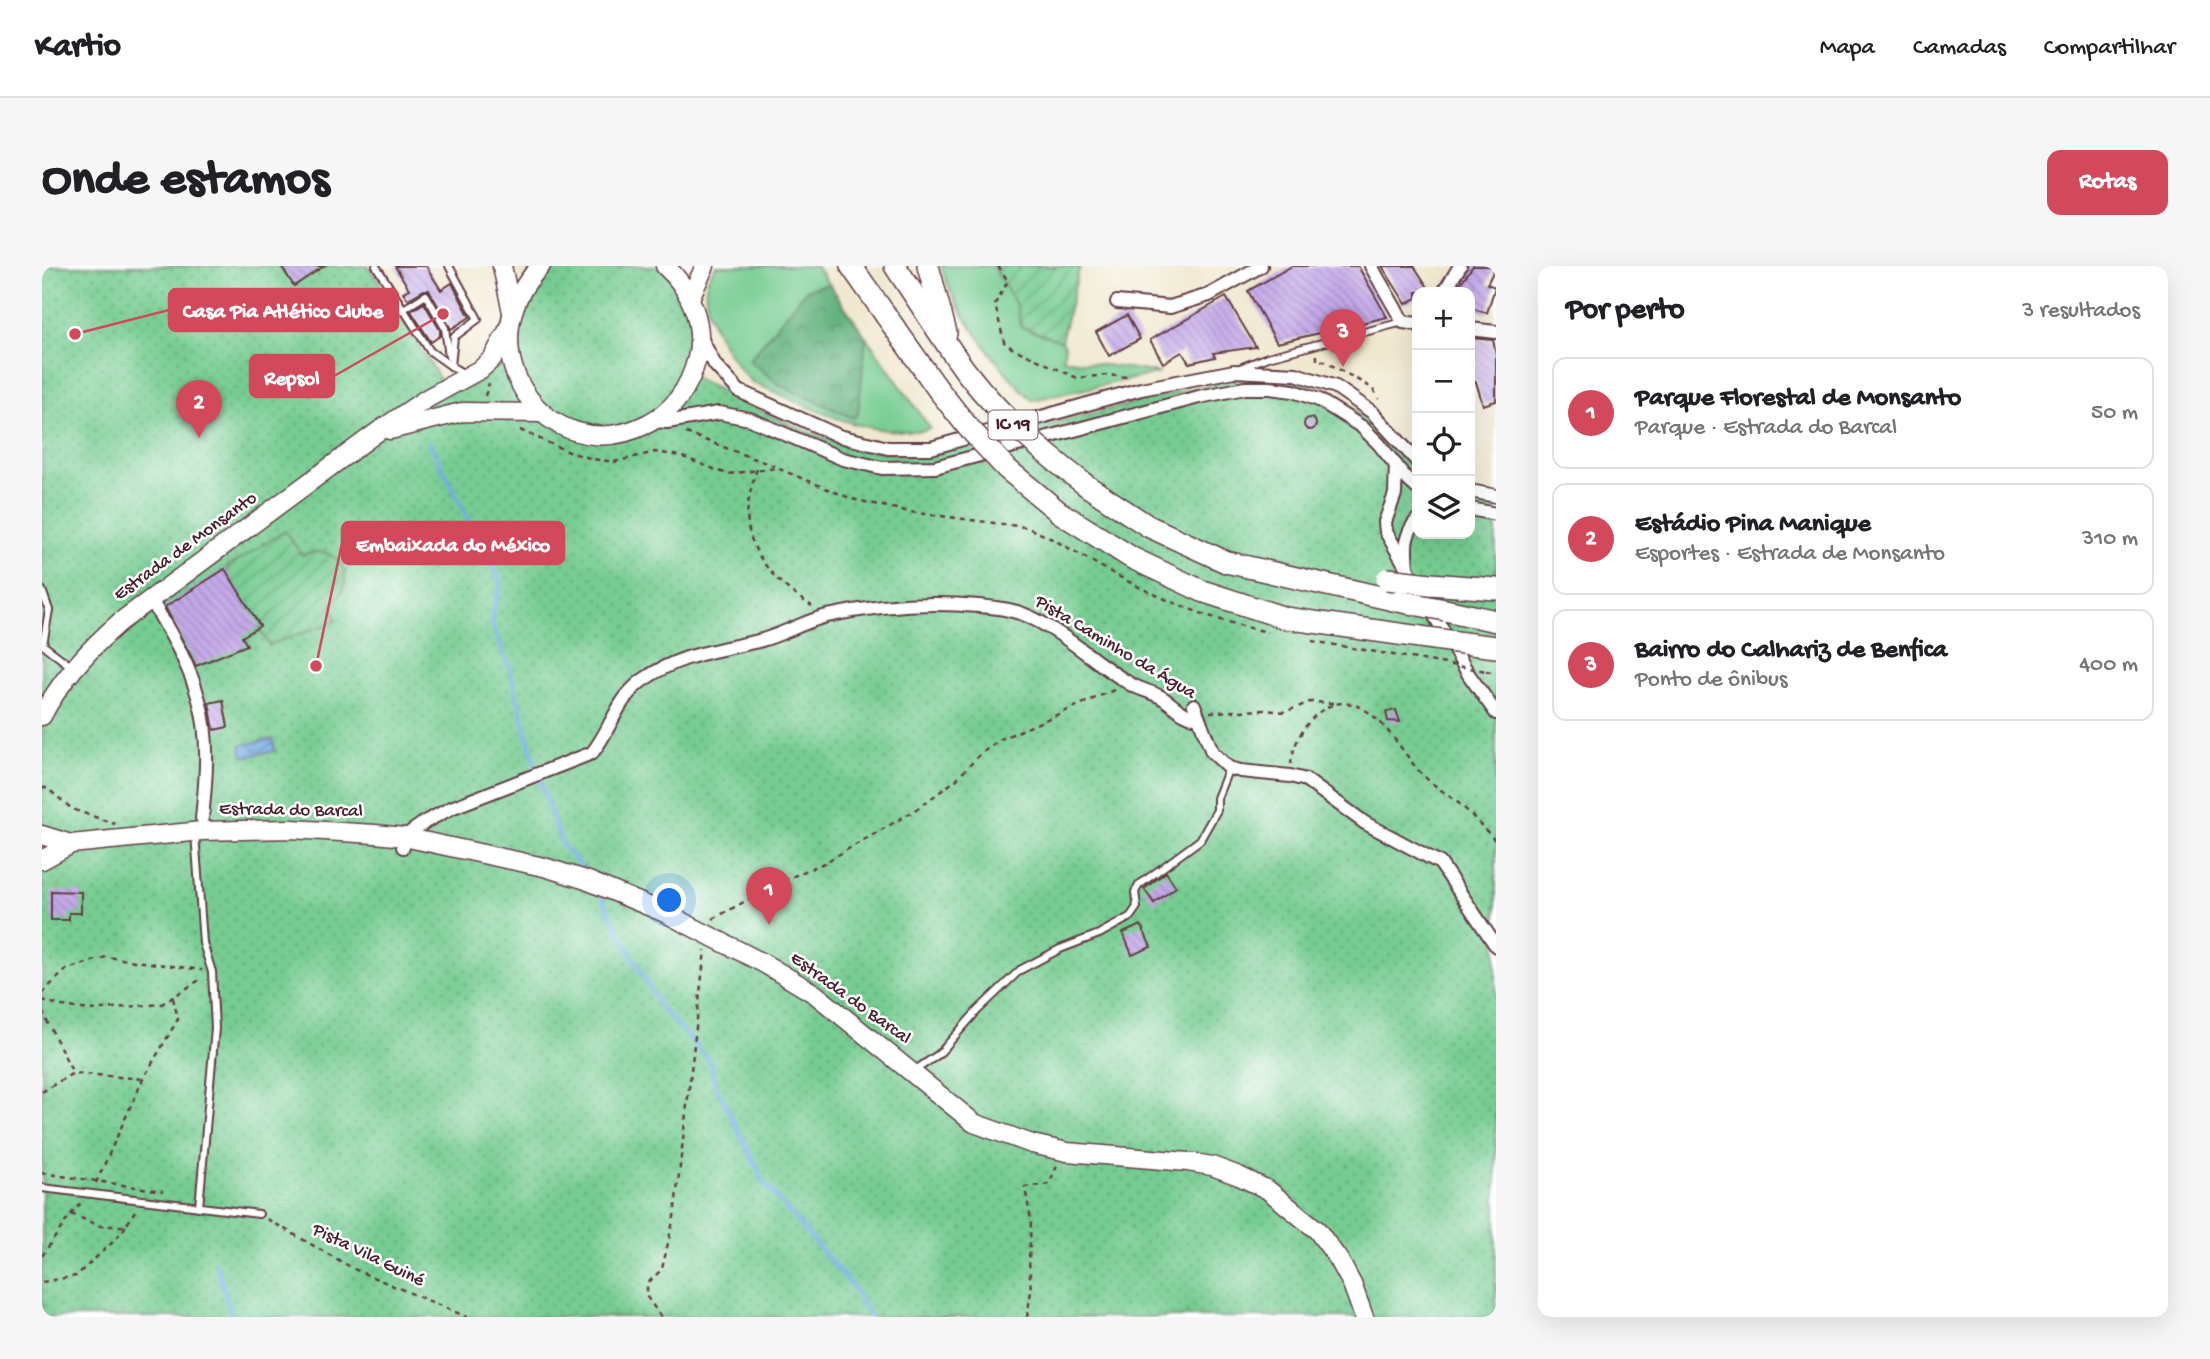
<!DOCTYPE html>
<html lang="pt">
<head>
<meta charset="utf-8">
<style>
  :root { --surface:#fff; --page:#f6f6f6; --text:#202124; --muted:#757577; --line:#e0e0e0; --accent:#d1495b }
  body { margin:0; font-family:"Gochi Hand",sans-serif; background:var(--page); color:var(--text) }
  .controls { position:absolute; right:21px; top:21px; display:grid; overflow:hidden; border-radius:14px; box-shadow:0 7px 28px #0002 }
  .controls button { width:63px; height:63px; display:grid; place-items:center; padding:0; border:0; border-bottom:2px solid var(--line); background:var(--surface); color:var(--text); font:35px sans-serif }
  .you { position:absolute; left:628px; top:635px; width:24px; height:24px; margin:-18px; border:5px solid #fff; border-radius:50%; background:#1a73e8; box-shadow:0 0 0 10px #1a73e833 }
  .badge { display:grid; place-items:center; width:46px; height:46px; border-radius:50%; background:var(--accent); color:#fff; font-size:23px; font-weight:700 }
  .pin { position:absolute; translate:-50% -58px; filter:drop-shadow(0 2px 4px #0008) }
  .pin::after { content:''; position:absolute; top:37px; width:24px; height:21px; background:inherit; clip-path:polygon(0 0,100% 0,50% 100%) }
  .list { margin:0; padding:0; list-style:none }
  h2 { display:flex; justify-content:space-between; align-items:center; height:91px; margin:0; padding:0 28px; font-size:30px }
  h2 small { font-size:23px; font-weight:400; color:var(--muted) }
  .list li { display:grid; grid-template-columns:46px 1fr auto; gap:21px; align-items:center; box-sizing:border-box; height:112px; margin:0 14px 14px; padding:0 14px; border:2px solid var(--line); border-radius:14px }
  .list b { display:block; font-size:26px; white-space:nowrap }
  .list p { margin:0; font-size:23px; white-space:nowrap; color:var(--muted) }
  .list em { font-size:23px; font-style:normal; color:var(--muted) }
  .icon { flex:none; width:38px; height:38px; fill:none; stroke:currentColor; stroke-width:2; stroke-linecap:round; stroke-linejoin:round }
  .map { position:relative; flex:none; width:1454px; height:1051px; overflow:hidden; border-radius:14px }
  header { display:flex; align-items:center; gap:42px; box-sizing:border-box; height:98px; padding:0 35px; background:var(--surface); border-bottom:2px solid var(--line) }
  header strong { font-size:33px }
  nav { display:flex; gap:38px; margin-inline-start:auto; font-size:24px }
  .intro { display:flex; align-items:center; justify-content:space-between; box-sizing:border-box; height:168px; padding:0 42px }
  h1 { margin:0; font-size:49px }
  .button { padding:18px 32px; border-radius:14px; background:var(--accent); color:#fff; font-size:24px; font-weight:700 }
  main { display:flex; gap:42px; padding:0 42px }
  aside { flex:1; background:var(--surface); border-radius:14px; box-shadow:0 7px 28px #0002 }
  .map>svg:first-child { display:block }
  .grass { fill:#76cc91; stroke:#60765e; stroke-width:2 }
  .forest { fill:url(#forest-crowns); stroke:#556853; stroke-width:2 }
  .park { fill:url(#park-dots); stroke:#60765e; stroke-width:2 }
  .garden { fill:url(#garden-furrows); stroke:#60765e; stroke-width:2 }
  .water { fill:url(#water-waves); stroke:#5e6687; stroke-width:2 }
  .lines { fill:none; stroke-linecap:round; stroke-linejoin:round }
  .stream { stroke:#73ace3; stroke-width:4.5 }
  .building { fill:url(#building-back-hatch) }
  .lane-casing { stroke:#633d43; stroke-width:10 }
  .street-casing { stroke:#633d43; stroke-width:16 }
  .secondary-casing { stroke:#633d43; stroke-width:21 }
  .highway-casing { stroke:#633d43; stroke-width:24 }
  .path { stroke:#633d43; stroke-width:2.5; stroke-dasharray:5 5; stroke-linecap:butt }
  .lane { stroke:#fff; stroke-width:6 }
  .street { stroke:#fff; stroke-width:12 }
  .secondary { stroke:#fff; stroke-width:18 }
  .highway { stroke:#fff; stroke-width:21 }
  .highway-bridge-casing { stroke:#633d43; stroke-width:24; stroke-linecap:butt }
  .path-bridge { stroke:#633d43; stroke-width:2.5; stroke-dasharray:5 5; stroke-linecap:butt }
  .highway-bridge { stroke:#fff; stroke-width:21 }
  .labels { text-anchor:middle; dominant-baseline:central; stroke-width:5; stroke-linejoin:round; paint-order:stroke }
  .shield { fill:#fff; stroke:#80626b; stroke-width:2 }
  .shield-label { font-size:18px; font-weight:bold; fill:#4a1f2b }
  .street-label { font-size:19px; fill:#4a1f2b; stroke:#fff }
  .leader { fill:none; stroke:#d1495b; stroke-width:2.5 }
  .callout-dot { fill:#d1495b; stroke:#fff; stroke-width:2.5 }
  .callout { fill:#d1495b; stroke:#d1495b; stroke-width:2.5 }
  .callout-label { font-size:21px; text-anchor:middle; font-weight:bold; fill:#fff }
</style>
</head>
<body>
<header>
<strong>Kartio</strong>
<nav><a>Mapa</a><a>Camadas</a><a>Compartilhar</a></nav>
</header>
<div class="intro"><h1>Onde estamos</h1><a class="button">Rotas</a></div>
<main>
<div class="map">
<svg width="1454" height="1051" viewBox="0 0 1454 1051">
  <defs>
    <pattern id="forest-crowns" width="20" height="18" patternUnits="userSpaceOnUse" patternTransform="scale(1.75)"><rect width="20" height="18" fill="#60b07b"/><path d="M2 6a3 3 0 1 1 6 0M12 15a3 3 0 1 1 6 0" fill="none" stroke="#518f65"/></pattern>
    <pattern id="park-dots" width="8" height="8" patternUnits="userSpaceOnUse" patternTransform="scale(1.75)"><rect width="8" height="8" fill="#76cc91"/><path d="M2 2h.1M6 6h.1" fill="none" stroke="#63a577" stroke-width="1.8" stroke-linecap="round"/></pattern>
    <pattern id="garden-furrows" width="10" height="10" patternUnits="userSpaceOnUse" patternTransform="scale(1.75)"><rect width="10" height="10" fill="#76cc91"/><path d="M-1 1l2-2M0 10L10 0M9 11l2-2" fill="none" stroke="#63a577"/></pattern>
    <pattern id="water-waves" width="16" height="10" patternUnits="userSpaceOnUse" patternTransform="scale(1.75)"><rect width="16" height="10" fill="#73ace3"/><path d="M0 5q4-4 8 0t8 0" fill="none" stroke="#608bb8"/></pattern>
    <pattern id="building-back-hatch" width="6" height="6" patternUnits="userSpaceOnUse" patternTransform="scale(1.75)"><rect width="6" height="6" fill="#c4a9e9"/><path d="M-1 5l2 2M0 0l6 6M5-1l2 2" fill="none" stroke="#a189bd"/></pattern>
  </defs>
  <rect width="100%" height="100%" fill="#fff"/>
  <filter id="ink" filterUnits="userSpaceOnUse"><feTurbulence type="fractalNoise" baseFrequency=".0143" numOctaves="2"/><feDisplacementMap in="SourceGraphic" scale="14" xChannelSelector="R" yChannelSelector="G"/><feConvolveMatrix kernelMatrix="1 2 1 2 8 2 1 2 1" color-interpolation-filters="sRGB"/></filter>
  <filter id="wash" filterUnits="userSpaceOnUse"><feTurbulence type="fractalNoise" baseFrequency=".00686" numOctaves="4" result="noise"/><feDisplacementMap in="SourceGraphic" scale="28" xChannelSelector="R" yChannelSelector="G"/><feGaussianBlur stdDeviation="1.57" result="paint"/><feColorMatrix in="noise" values="0 0 0 0 0 0 0 0 0 0 0 0 0 0 0 0 0 1.4 0 .05"/><feComposite in="paint" operator="in"/></filter>
  <g filter="url(#wash)">
    <rect width="100%" height="100%" fill="#efe7cd"/>
    <g class="grass">
      <path d="M 674,0 L 774,0 L 888,162 C 881,166 874,165 866,165 C 812,167 760,137 710,116 C 690,97 660,50 664,20 C 665,13 670,6 674,0 Z"/>
      <path d="M 899,0 L 951,0 L 975,40 L 979,61 L 1019,75 L 1023,79 L 1021,93 L 1118,107 L 990,134 C 957,102 911,44 899,0 Z"/>
    </g>
    <path class="forest" d="M 787,18 L 824,72 L 816,148 L 811,152 L 739,120 L 707,94 L 765,23 Z"/>
    <path class="park" d="M 0,0 L 327,0 L 404,123 L 439,106 L 491,0 L 620,0 L 649,44 L 651,111 C 723,146 797,190 879,189 L 1166,119 C 1229,105 1283,113 1331,159 C 1346,174 1360,191 1375,206 L 1375,268 L 1428,268 L 1428,234 L 1454,239 L 1454,1051 L 0,1051 Z"/>
    <g class="garden">
      <path d="M 951,0 L 1038,0 L 1019,75 L 979,61 L 975,40 Z"/>
      <path d="M 243,265 L 260,289 C 296,275 319,313 290,338 L 294,355 L 227,379 L 183,303 Z"/>
    </g>
    <path class="water" d="M 231,473 L 233,485 L 201,491 L 199,479 Z"/>
    <g class="lines">
      <g class="stream">
        <path d="M 387,176 L 459,317 L 449,355 L 468,404 L 494,502"/>
        <path d="M 497,512 L 520,579 L 545,607"/>
        <path d="M 559,631 L 617,740 L 668,795 L 673,818 L 723,918 L 810,1020 L 828,1051"/>
        <path d="M 174,998 L 190,1051"/>
      </g>
    </g>
    <g id="blocks">
      <g class="building">
        <path d="M 239,0 L 282,0 L 252,20 Z"/>
        <path d="M 353,0 L 384,0 L 399,24 L 410,17 L 428,51 L 409,63 L 387,24 L 382,24 L 366,33 L 361,26 L 367,23 Z"/>
        <path d="M 1250,0 L 1316,0 L 1345,51 L 1235,77 L 1206,25 Z"/>
        <path d="M 1340,0 L 1372,0 L 1389,26 L 1375,26 L 1375,32 L 1364,38 Z"/>
        <path d="M 1431,0 L 1454,0 L 1445,18 L 1453,21 L 1445,47 L 1428,42 L 1428,26 L 1412,26 Z"/>
        <path d="M 1184,31 L 1214,81 L 1171,87 L 1173,91 L 1147,97 L 1140,86 L 1121,97 L 1108,74 Z"/>
        <path d="M 382,37 L 398,64 L 398,70 L 389,76 L 369,45 Z"/>
        <path d="M 1085,49 L 1098,73 L 1067,90 L 1054,66 Z"/>
        <path d="M 1428,72 L 1451,74 L 1454,88 L 1454,135 L 1441,139 L 1434,116 L 1428,117 Z"/>
        <circle cx="1268" cy="158" r="6"/>
        <path d="M 183,303 L 218,360 L 200,371 L 205,379 L 154,400 L 123,341 Z"/>
        <path d="M 181,434 L 186,461 L 172,464 L 167,437 Z"/>
        <path d="M 1354,444 L 1358,456 L 1346,455 L 1344,446 Z"/>
        <path d="M 1124,606 L 1134,621 L 1112,637 L 1102,623 Z"/>
        <path d="M 9,625 L 39,626 L 39,647 L 27,647 L 27,654 L 9,654 Z"/>
        <path d="M 1099,659 L 1109,681 L 1090,689 L 1081,667 Z"/>
      </g>
    </g>
  </g>
  <g filter="url(#ink)">
    <use href="#blocks" fill-opacity="0" stroke="#633d43" stroke-width="2"/>
    <g class="lines">
      <g class="lane-casing">
        <g id="lane">
          <path d="M 334,0 L 388,85 L 409,100"/>
          <path d="M 407,0 L 436,53 L 412,71 L 409,100 L 422,108"/>
          <path d="M 360,44 L 384,29 L 403,62 L 407,91"/>
          <path d="M 1198,102 L 1226,91 L 1361,56"/>
          <path d="M 0,324 L 7,344 L 1,379 L 30,401"/>
          <path d="M 153,567 L 161,677 L 170,706 L 173,762 L 157,941"/>
          <path d="M 872,805 L 897,788 L 935,745 L 978,704 L 1018,683 L 1057,668 L 1088,651 L 1095,641 L 1093,626 L 1097,619 L 1158,574 L 1175,544 L 1175,532 L 1187,502"/>
          <path d="M 0,922 L 217,948"/>
        </g>
      </g>
      <g class="street-casing">
        <g id="street">
          <path d="M 1329,0 L 1361,56 L 1375,58"/>
          <path d="M 1402,26 L 1418,0"/>
          <path d="M 1075,36 L 1128,41 L 1167,29 L 1219,0"/>
          <path d="M 1428,63 L 1454,66"/>
          <path d="M 659,72 L 673,99 L 697,125 L 797,170 L 846,182 L 889,182 L 1099,123 L 1192,105 L 1254,108 L 1294,121 L 1330,146 L 1375,195"/>
          <path d="M 612,155 L 625,156 L 677,147 L 708,153 L 801,193 L 840,202 L 893,201 L 1157,131 L 1203,122 L 1228,122 L 1251,125 L 1277,134 L 1320,161 L 1337,178 L 1364,212 L 1375,222"/>
          <path d="M 1354,199 L 1353,228 L 1343,256 L 1344,266 L 1427,409 L 1454,447"/>
          <path d="M 1428,225 L 1454,230"/>
          <path d="M 1428,243 L 1454,248"/>
          <path d="M 1365,301 C 1363,282 1362,269 1375,254"/>
          <path d="M 108,332 C 127,365 147,397 157,434 C 168,471 164,514 160,552"/>
          <path d="M 1152,439 L 1170,486 L 1187,502 L 1199,505 L 1248,510 L 1264,514 L 1323,557 L 1398,597 L 1454,680"/>
          <path d="M 361,581 L 362,571 L 383,556 L 409,542 L 550,487 C 569,464 575,432 601,414 C 639,387 677,385 720,374 C 742,368 763,355 785,350 C 835,339 885,335 937,340 C 955,342 972,343 988,351 C 1024,368 1052,396 1085,416 C 1095,423 1108,425 1119,431 C 1130,437 1142,452 1155,451"/>
        </g>
      </g>
      <g class="secondary-casing">
        <g id="secondary">
          <path d="M 460,0 L 470,46"/>
          <path d="M 499,0 C 418,81 505,208 605,158 C 632,145 648,120 655,92 C 663,58 648,22 623,0"/>
          <path d="M 648,32 L 663,0"/>
          <path d="M 348,164 L 420,146 L 501,147"/>
          <path d="M 0,450 C 19,413 47,383 78,356 L 334,167 L 384,133 L 439,103 L 450,93 L 466,64"/>
          <path d="M 0,569 L 29,578 L 160,565 L 249,563 L 333,568 L 362,571 L 502,601 L 544,614 L 623,647 L 723,698 L 773,728 L 932,857 L 990,878 L 1025,886 L 1146,896 L 1170,900 L 1197,910 L 1226,924 L 1275,964 L 1297,994 L 1310,1018 L 1322,1051"/>
          <path d="M 0,594 L 29,578"/>
        </g>
      </g>
      <g class="highway-casing">
        <g id="highway">
          <path d="M 809,0 L 895,122"/>
          <path d="M 853,0 L 910,86"/>
          <path d="M 886,0 L 904,67"/>
          <path d="M 1045,220 L 1106,260 L 1184,296 L 1356,335"/>
          <path d="M 1017,246 L 1090,292 L 1160,325 L 1243,352 L 1378,371"/>
          <path d="M 1388,318 L 1454,323"/>
          <path d="M 1403,344 L 1454,355"/>
          <path d="M 1421,377 L 1454,381"/>
        </g>
      </g>
      <g class="path">
        <path d="M 956,0 L 966,15 L 953,38 L 962,76 L 970,82 L 1035,112 L 1065,109 L 1086,111"/>
        <path d="M 1275,89 L 1275,95 L 1282,95 L 1330,122 L 1337,133"/>
        <path d="M 443,130 L 447,117"/>
        <path d="M 478,164 L 527,186 L 551,193 L 572,196 L 613,186 L 638,190 L 685,208 L 735,202 L 810,233 L 868,246 L 983,261 C 1015,273 1044,293 1074,309 C 1122,335 1173,355 1226,366"/>
        <path d="M 644,167 L 732,200"/>
        <path d="M 715,203 C 711,215 707,228 706,240 C 700,283 736,320 770,340"/>
        <path d="M 1270,375 L 1398,397"/>
        <path d="M 1444,405 L 1454,407"/>
        <path d="M 1168,446 L 1224,444 L 1243,446 L 1268,436 L 1292,437"/>
        <path d="M 1249,498 C 1251,479 1261,459 1276,447 C 1321,412 1353,478 1378,506 C 1390,519 1407,529 1420,540 C 1432,551 1443,564 1454,575"/>
        <path d="M 0,522 L 5,522 L 30,543 L 73,558"/>
        <path d="M 671,653 L 738,616 L 782,597 L 872,545 L 914,514 L 938,488 L 959,473 L 1072,424"/>
        <path d="M 0,727 L 25,703 L 64,691 L 160,704"/>
        <path d="M 0,734 L 20,740 L 48,744 L 120,738 L 159,713"/>
        <path d="M 0,745 L 31,807"/>
        <path d="M 0,826 L 31,807 L 101,813"/>
        <path d="M 0,907 L 121,925"/>
        <path d="M 54,917 L 101,813 L 136,753 L 131,732"/>
        <path d="M 29,948 L 58,960 L 84,960 L 94,943"/>
        <path d="M 225,953 L 314,1004 L 425,1051"/>
        <path d="M 0,990 L 29,948 L 40,936"/>
        <path d="M 0,1016 L 34,1010 L 73,974 L 84,960"/>
        <path d="M 619,1051 L 605,1031 L 605,1018 L 620,1003 L 632,951 L 663,684"/>
        <path d="M 985,1051 L 989,1025 L 987,994 L 989,955 L 983,921 L 1007,918 L 1015,900"/>
      </g>
      <use href="#lane" class="lane"/>
      <use href="#street" class="street"/>
      <use href="#secondary" class="secondary"/>
      <use href="#highway" class="highway"/>
      <g class="highway-bridge-casing">
        <g id="highway-bridge">
          <path d="M 910,86 C 946,140 994,181 1045,220"/>
          <path d="M 895,122 L 925,160 L 965,203 L 1017,246"/>
          <path d="M 1345,313 L 1388,318"/>
          <path d="M 1356,335 L 1403,344"/>
          <path d="M 1378,371 L 1421,377"/>
        </g>
      </g>
      <path class="path-bridge" d="M 1398,397 L 1444,405"/>
      <use href="#highway-bridge" class="highway-bridge"/>
    </g>
  </g>
  <g class="labels">
    <rect class="shield" x="946.5" y="144.5" width="49" height="29" rx="5"/>
    <g class="shield-label">
      <text x="971" y="159">IC 19</text>
    </g>
    <g class="street-label">
      <text transform="translate(144 281) rotate(-36)">Estrada de Monsanto</text>
      <text transform="translate(1073 382) rotate(31)">Pista Caminho da Água</text>
      <text transform="translate(249 545) rotate(1)">Estrada do Barcal</text>
      <text transform="translate(808 733) rotate(36)">Estrada do Barcal</text>
      <text transform="translate(326 990) rotate(26)">Pista Vila Guiné</text>
    </g>
  </g>
  <path class="leader" d="M33 68L127 44M401 48L292 110M274 400L300 277"/>
  <g class="callout-dot">
    <circle cx="33" cy="68" r="7"/>
    <circle cx="401" cy="48" r="7"/>
    <circle cx="274" cy="400" r="7"/>
  </g>
  <g class="callout">
    <rect x="127" y="23" width="229" height="42" rx="7"/>
    <rect x="208" y="89" width="84" height="42" rx="7"/>
    <rect x="300" y="256" width="222" height="42" rx="7"/>
  </g>
  <g class="callout-label">
    <text x="241" y="51">Casa Pia Atlético Clube</text>
    <text x="250" y="118">Repsol</text>
    <text x="411" y="285">Embaixada do México</text>
  </g>
</svg>
<div class="controls">
<button>+</button>
<button>−</button>
<button><svg class="icon" aria-label="locate" viewBox="0 0 24 24"><circle cx="12" cy="12" r="6"/><path d="M12 2v4M12 18v4M2 12h4M18 12h4"/></svg></button>
<button><svg class="icon" aria-label="layers" viewBox="0 0 24 24"><path d="M12 4l9 5-9 5-9-5zM3 14l9 5 9-5"/></svg></button>
</div>
<div class="you"></div>
<div class="pin badge" style="left:727px;top:659px">1</div>
<div class="pin badge" style="left:157px;top:172px">2</div>
<div class="pin badge" style="left:1301px;top:101px">3</div>
</div>
<aside>
<h2>Por perto<small>3 resultados</small></h2>
<ul class="list">
<li><span class="badge">1</span><div><b>Parque Florestal de Monsanto</b><p>Parque · Estrada do Barcal</p></div><em>50 m</em></li>
<li><span class="badge">2</span><div><b>Estádio Pina Manique</b><p>Esportes · Estrada de Monsanto</p></div><em>310 m</em></li>
<li><span class="badge">3</span><div><b>Bairro do Calhariz de Benfica</b><p>Ponto de ônibus</p></div><em>400 m</em></li>
</ul>
</aside>
</main>
</body>
</html>
